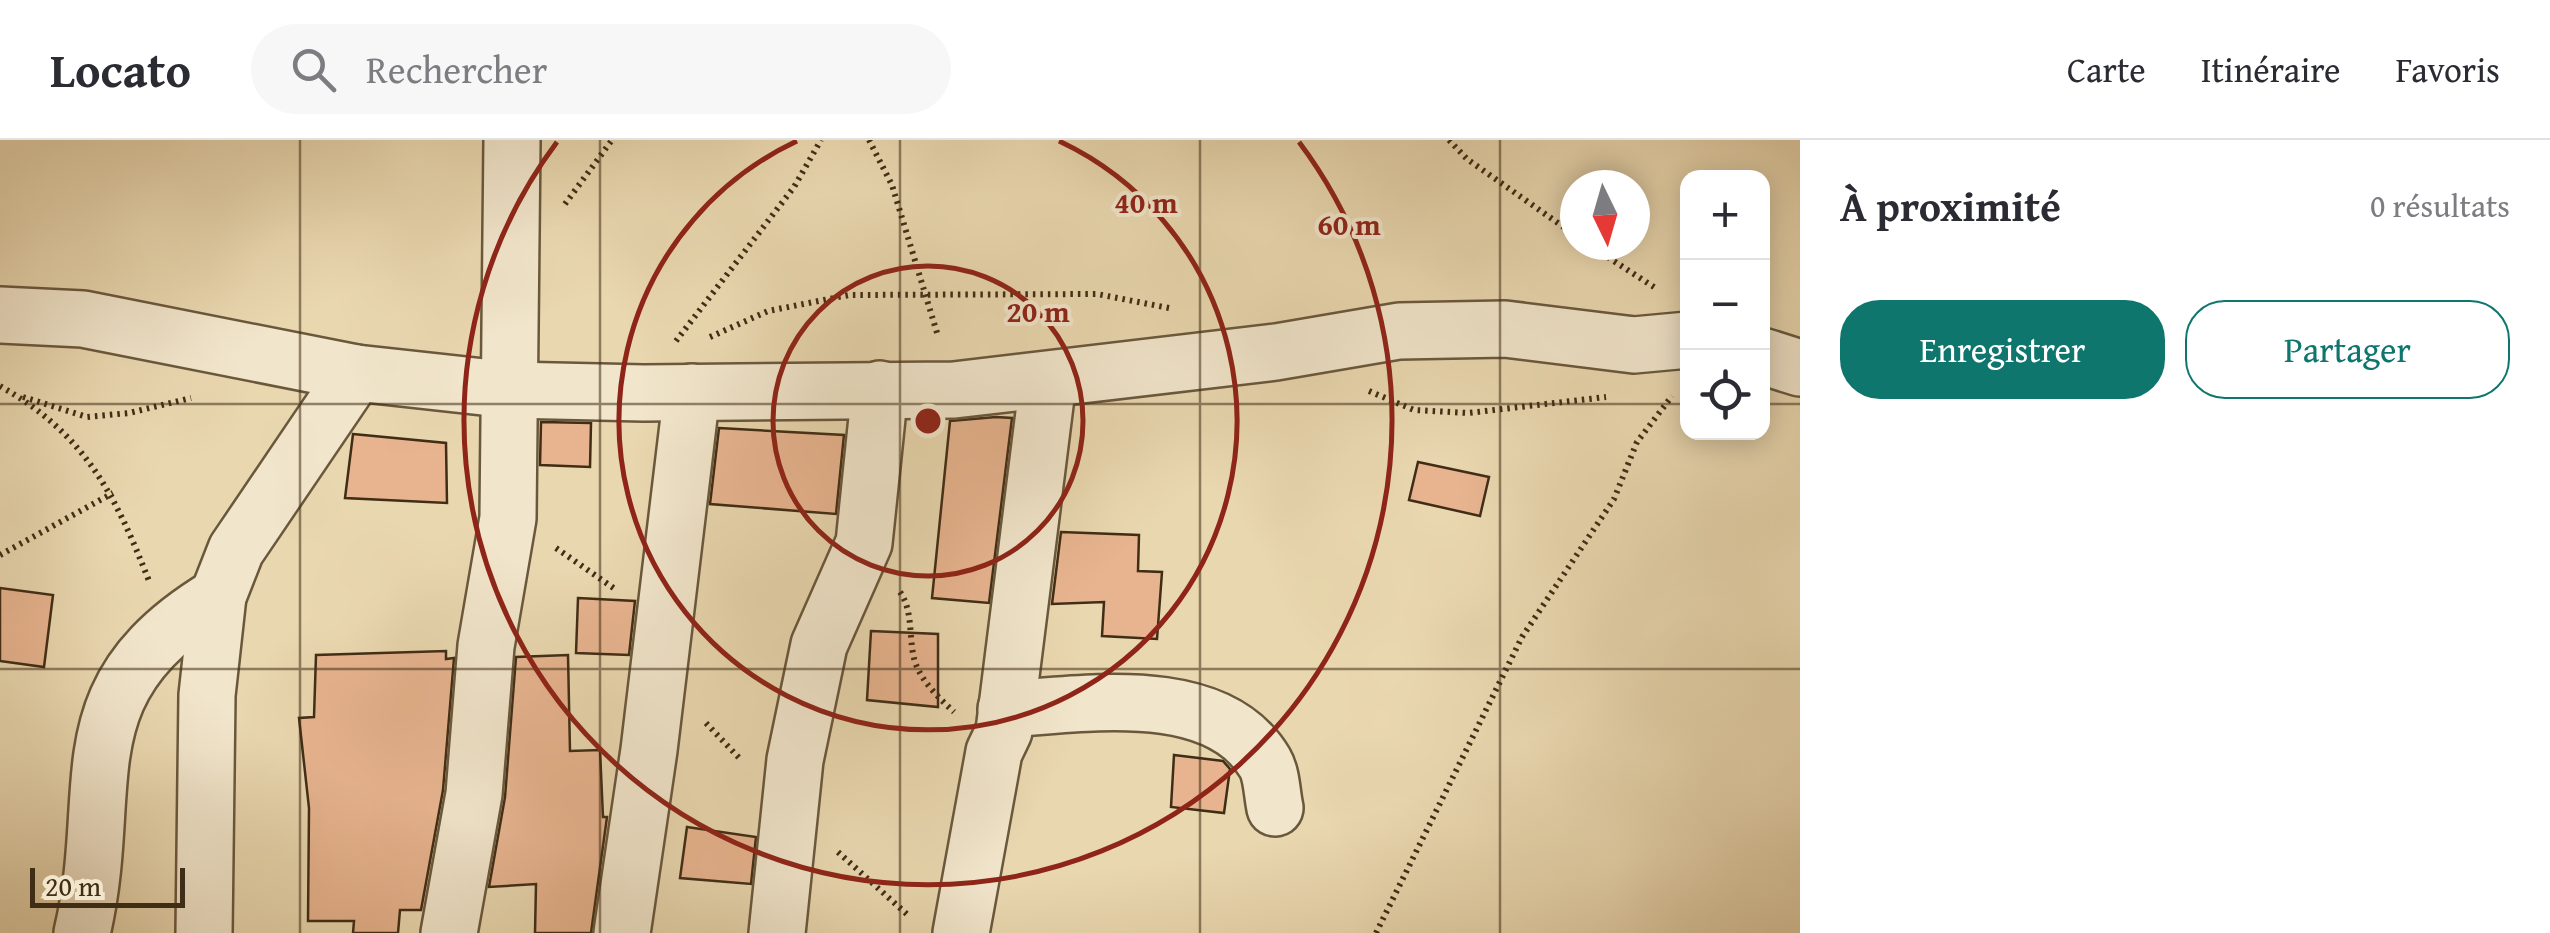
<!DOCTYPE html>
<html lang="fr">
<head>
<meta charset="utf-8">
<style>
  :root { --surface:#fff; --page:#f7f7f7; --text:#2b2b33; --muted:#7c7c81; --line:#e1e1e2; --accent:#0f766e }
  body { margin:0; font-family:"Gentium Book Plus",serif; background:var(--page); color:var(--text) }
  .controls { position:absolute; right:30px; top:30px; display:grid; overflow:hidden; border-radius:20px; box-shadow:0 5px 25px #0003 }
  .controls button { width:90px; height:90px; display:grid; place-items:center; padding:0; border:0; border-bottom:2px solid var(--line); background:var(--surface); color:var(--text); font:50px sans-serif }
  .compass { position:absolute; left:1560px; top:30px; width:90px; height:90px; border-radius:50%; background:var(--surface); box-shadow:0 5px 25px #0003; rotate:175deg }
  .scale { position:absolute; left:30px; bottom:25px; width:155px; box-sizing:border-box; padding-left:10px; border:5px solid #402d15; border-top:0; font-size:28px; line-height:35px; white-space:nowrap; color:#402d15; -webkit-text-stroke:8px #f1e5cb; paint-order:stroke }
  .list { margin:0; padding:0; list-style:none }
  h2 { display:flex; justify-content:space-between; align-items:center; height:130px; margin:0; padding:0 40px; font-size:42px }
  h2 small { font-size:32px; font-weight:400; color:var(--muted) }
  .actions { display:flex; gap:20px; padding:30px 40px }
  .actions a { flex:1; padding:22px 0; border:2px solid var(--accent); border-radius:40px; text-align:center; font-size:35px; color:var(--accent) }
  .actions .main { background:var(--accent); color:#fff }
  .icon { flex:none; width:55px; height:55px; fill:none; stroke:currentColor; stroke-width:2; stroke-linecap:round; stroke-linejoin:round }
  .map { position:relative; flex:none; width:1800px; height:793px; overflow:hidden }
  header { display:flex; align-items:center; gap:60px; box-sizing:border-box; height:140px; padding:0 50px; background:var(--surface); border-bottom:2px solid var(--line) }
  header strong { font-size:48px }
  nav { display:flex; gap:55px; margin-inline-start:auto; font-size:35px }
  .search { width:700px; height:90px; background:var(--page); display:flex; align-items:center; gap:25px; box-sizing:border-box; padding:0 35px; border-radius:55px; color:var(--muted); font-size:38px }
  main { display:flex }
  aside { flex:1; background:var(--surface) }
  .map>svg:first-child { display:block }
  .building { fill:#e7b48f; stroke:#402d15; stroke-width:2.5 }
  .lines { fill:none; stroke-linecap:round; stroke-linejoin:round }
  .minor-casing { stroke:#6a583c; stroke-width:60 }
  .path { stroke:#402d15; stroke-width:6; stroke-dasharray:2.5 5; stroke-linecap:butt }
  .minor { stroke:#f1e5cb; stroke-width:55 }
  .grid { fill:none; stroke:#402d15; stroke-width:2.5; stroke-opacity:0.55 }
  .ring { fill:none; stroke:#8f2418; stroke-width:5 }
  .centre { fill:#8f2418; stroke:#f1e5cb; stroke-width:5 }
  .ring-label { font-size:30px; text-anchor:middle; font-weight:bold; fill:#8f2418; stroke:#f1e5cb; stroke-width:8; stroke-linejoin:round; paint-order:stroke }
</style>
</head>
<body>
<header>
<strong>Locato</strong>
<div class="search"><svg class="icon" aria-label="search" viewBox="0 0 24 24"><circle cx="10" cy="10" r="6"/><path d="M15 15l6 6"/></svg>Rechercher</div>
<nav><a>Carte</a><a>Itinéraire</a><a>Favoris</a></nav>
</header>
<main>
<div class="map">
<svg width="1800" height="793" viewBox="0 0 1800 793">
  <rect width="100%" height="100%" fill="#e9d7af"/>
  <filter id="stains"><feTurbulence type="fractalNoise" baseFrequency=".002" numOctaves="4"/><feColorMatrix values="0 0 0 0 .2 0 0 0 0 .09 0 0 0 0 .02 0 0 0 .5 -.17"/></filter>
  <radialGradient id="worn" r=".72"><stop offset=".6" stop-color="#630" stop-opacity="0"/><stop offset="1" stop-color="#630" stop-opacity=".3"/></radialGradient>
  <g class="building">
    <path d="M 996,277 L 1012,278 L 989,463 L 932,458 L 950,281 Z"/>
    <path d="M 541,282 L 591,283 L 590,327 L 540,325 Z"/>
    <path d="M 719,288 L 844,295 L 836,374 L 710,364 Z"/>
    <path d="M 353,294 L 446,303 L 447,363 L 345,358 Z"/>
    <path d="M 1418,322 L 1489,337 L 1480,376 L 1409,360 Z"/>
    <path d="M 1061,392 L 1139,395 L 1138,431 L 1162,432 L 1157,499 L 1102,496 L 1104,462 L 1052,464 Z"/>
    <path d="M 0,448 L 53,455 L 44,527 L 0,521 Z"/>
    <path d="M 578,458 L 635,461 L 629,515 L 576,513 Z"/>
    <path d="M 871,491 L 938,494 L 938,567 L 867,560 Z"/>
    <path d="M 446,511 L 446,519 L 454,518 L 443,650 L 421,770 L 400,770 L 398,793 L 353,793 L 354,781 L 308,781 L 309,668 L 299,578 L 314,577 L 316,515 Z"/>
    <path d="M 568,515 L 570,611 L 600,610 L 603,677 L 607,677 L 591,793 L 535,793 L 536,744 L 489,747 L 505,657 L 516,517 Z"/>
    <path d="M 1174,615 L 1223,621 L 1230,629 L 1224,673 L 1171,667 Z"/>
    <path d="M 687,687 L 756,697 L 751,744 L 680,738 Z"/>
  </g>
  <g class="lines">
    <g class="minor-casing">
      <g id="minor">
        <path d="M 0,175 L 83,179 L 356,233 L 510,250 L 644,253 L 954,250 L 1276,212 L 1399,191 L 1505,189 L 1634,205 L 1688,200"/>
        <path d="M 1762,216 L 1800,228"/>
        <path d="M 1006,569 C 1085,564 1217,542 1265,623 C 1272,635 1272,655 1275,668"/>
        <path d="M 82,793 C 117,645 59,552 218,456"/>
        <path d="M 204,793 L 207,555 L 218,456 L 236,410 L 356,233"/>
        <path d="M 449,793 L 474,654 L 486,506 L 508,378 L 512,0"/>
        <path d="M 622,793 L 649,610 L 692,252"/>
        <path d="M 777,793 L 795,620 L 819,505 L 864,403 L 880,249"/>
        <path d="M 961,793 L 994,612 L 1004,591 L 1048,241"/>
      </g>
    </g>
    <g class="path">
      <path d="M 869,0 L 892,45 L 938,196"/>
      <path d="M 1449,0 L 1467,19 L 1575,95"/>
      <path d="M 565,64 L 612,0"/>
      <path d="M 1589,105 L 1657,149"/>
      <path d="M 710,197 L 768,171 L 849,155 L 1097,154 L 1169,168"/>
      <path d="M 676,201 L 794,47 L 821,0"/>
      <path d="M 0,246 C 85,294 115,354 149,441"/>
      <path d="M 1369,251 L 1414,270 L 1468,273 L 1606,257"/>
      <path d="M 23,257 L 87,277 L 129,273 L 191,258"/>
      <path d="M 556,408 L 615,449"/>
      <path d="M 0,415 L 113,353"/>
      <path d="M 900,452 C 914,472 908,499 915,522 C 922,542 939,558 954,572"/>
      <path d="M 706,583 L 742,621"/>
      <path d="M 838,712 L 910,777"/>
      <path d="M 1376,793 L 1522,497 L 1614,359 L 1637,302 L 1672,256"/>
    </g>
    <use href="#minor" class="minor"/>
  </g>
  <path class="grid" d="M 300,0 L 300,793M 600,0 L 600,793M 900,0 L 900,793M 1200,0 L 1200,793M 1500,0 L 1500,793M 0,264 L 1688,264M 1762,264 L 1800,264M 0,529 L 1800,529"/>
  <g class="ring">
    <circle cx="928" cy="281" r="155"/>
    <path d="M1059 1A309 309 0 1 1 797 1"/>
    <path d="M1299 2A464 464 0 1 1 557 2"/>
  </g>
  <circle cx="928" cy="281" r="15" class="centre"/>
  <g class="ring-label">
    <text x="1146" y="73">40 m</text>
    <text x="1349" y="95">60 m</text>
    <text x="1038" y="182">20 m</text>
  </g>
  <rect width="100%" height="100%" filter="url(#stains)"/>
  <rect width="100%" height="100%" fill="url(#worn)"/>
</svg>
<div class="controls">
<button>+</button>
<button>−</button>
<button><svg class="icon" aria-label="locate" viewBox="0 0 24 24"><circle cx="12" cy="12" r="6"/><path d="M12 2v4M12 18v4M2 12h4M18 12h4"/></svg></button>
</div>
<svg class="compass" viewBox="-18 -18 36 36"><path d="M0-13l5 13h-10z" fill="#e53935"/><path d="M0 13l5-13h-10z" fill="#7c7c81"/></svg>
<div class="scale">20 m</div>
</div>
<aside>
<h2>À proximité<small>0 résultats</small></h2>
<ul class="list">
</ul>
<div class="actions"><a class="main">Enregistrer</a><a>Partager</a></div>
</aside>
</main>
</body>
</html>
